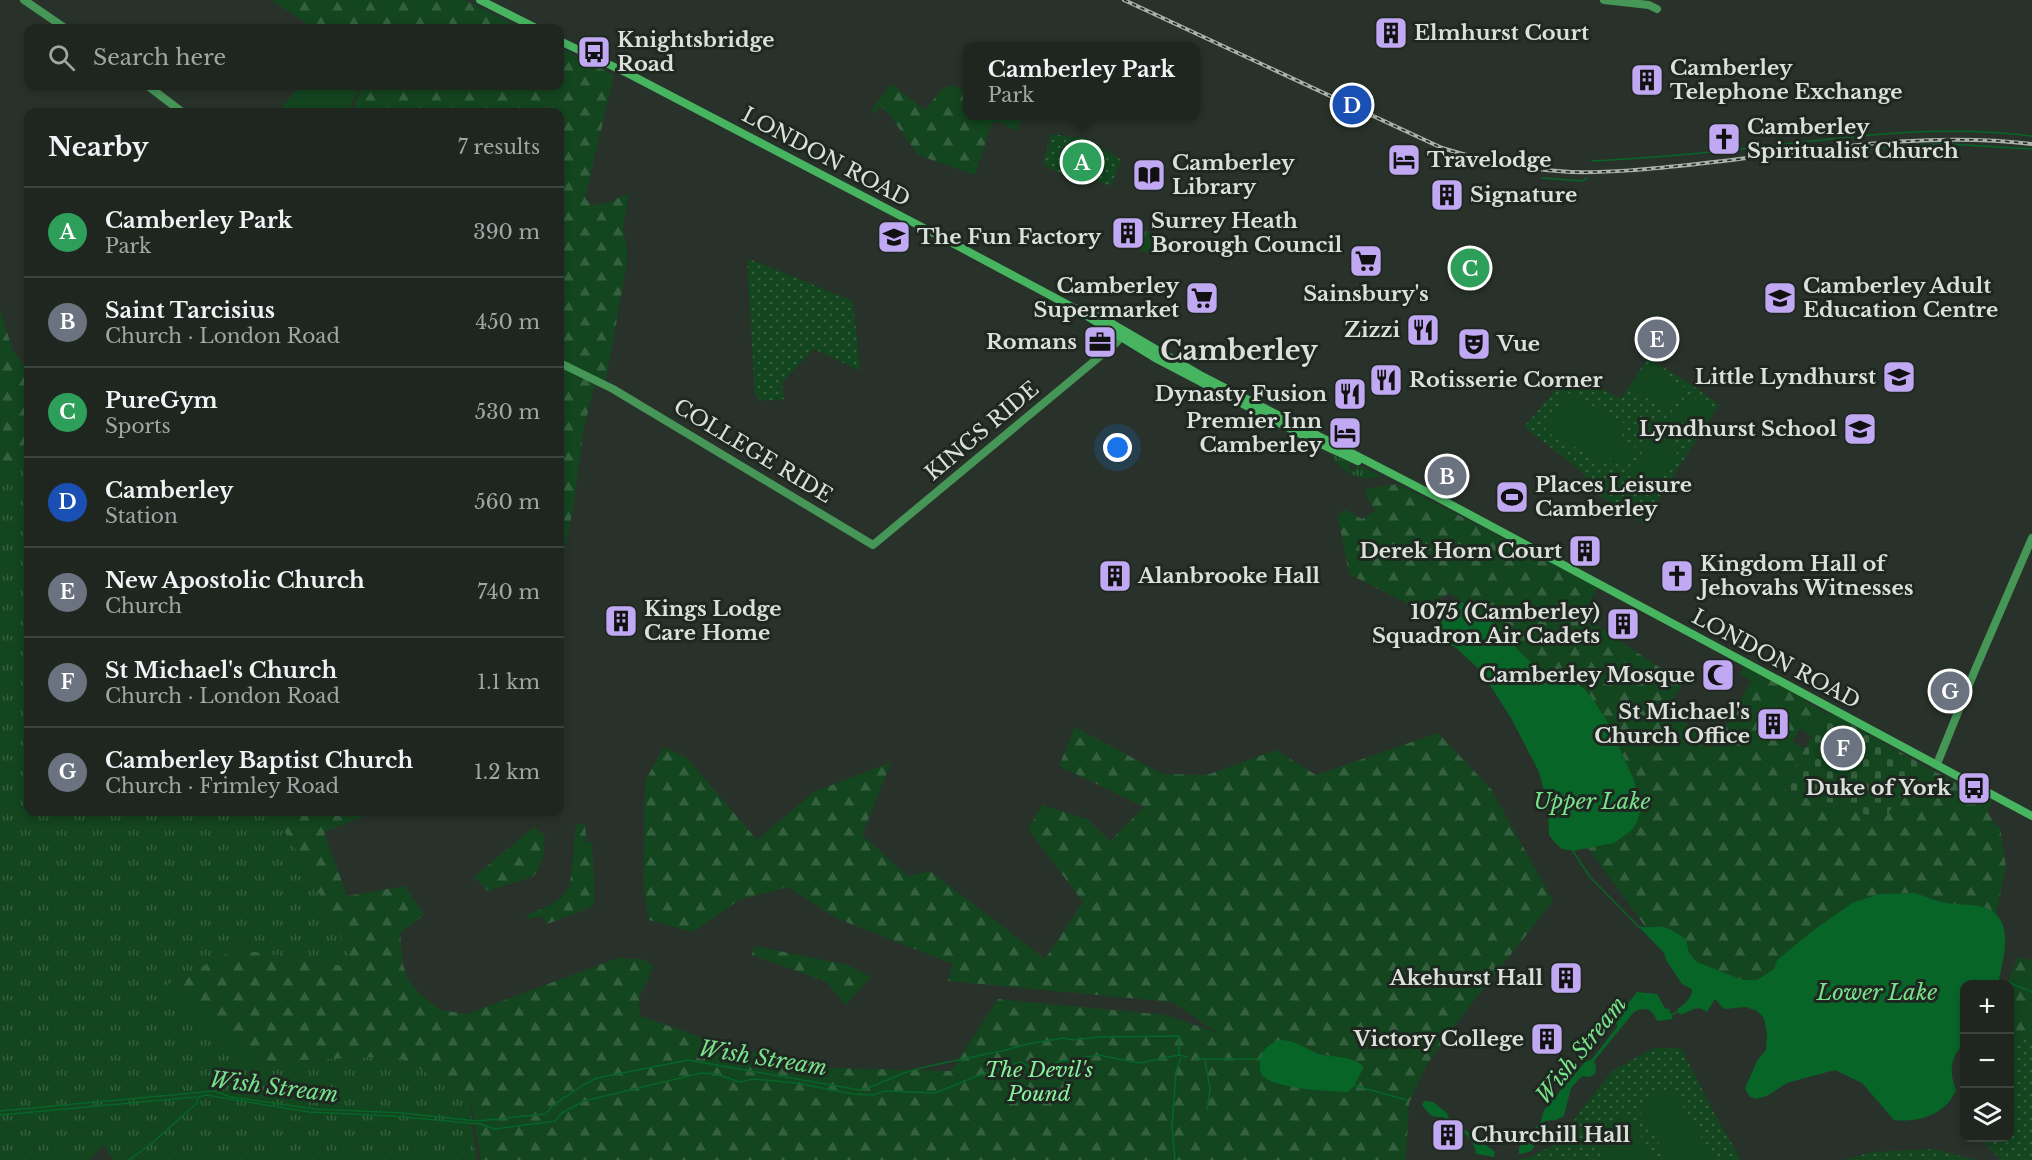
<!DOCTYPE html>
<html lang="en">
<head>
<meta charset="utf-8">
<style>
  :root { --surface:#1f2620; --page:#272e29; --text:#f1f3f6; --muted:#a1a5a5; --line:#3c433e; --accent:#c0a8f3 }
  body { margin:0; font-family:"Libre Baskerville",serif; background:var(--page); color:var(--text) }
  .controls { position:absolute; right:18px; bottom:18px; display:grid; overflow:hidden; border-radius:12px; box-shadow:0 3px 9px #0003 }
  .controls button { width:54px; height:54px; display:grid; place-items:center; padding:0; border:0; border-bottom:2px solid var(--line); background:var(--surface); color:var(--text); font:30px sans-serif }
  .you { position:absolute; left:1118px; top:448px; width:21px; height:21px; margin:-15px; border:4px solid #fff; border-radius:50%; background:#1a73e8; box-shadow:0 0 0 9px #1a73e833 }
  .badge { display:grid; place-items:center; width:39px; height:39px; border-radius:50%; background:var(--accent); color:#fff; font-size:20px; font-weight:700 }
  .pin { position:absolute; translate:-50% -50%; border:3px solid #fff; box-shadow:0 2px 6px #0006 }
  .popup { position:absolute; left:963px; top:42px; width:237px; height:78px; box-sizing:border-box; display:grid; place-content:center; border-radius:12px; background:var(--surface); filter:drop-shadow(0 2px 4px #0005); font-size:20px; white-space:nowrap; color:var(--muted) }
  .popup b { font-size:22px; color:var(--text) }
  .popup::after { content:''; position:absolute; left:50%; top:100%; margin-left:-12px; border:12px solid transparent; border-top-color:var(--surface) }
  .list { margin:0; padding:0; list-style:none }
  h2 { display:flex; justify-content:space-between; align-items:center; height:78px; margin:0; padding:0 24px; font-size:26px }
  h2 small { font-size:20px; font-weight:400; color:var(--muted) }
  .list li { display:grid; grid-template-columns:39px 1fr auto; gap:18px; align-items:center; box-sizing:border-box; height:90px; padding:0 24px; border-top:2px solid var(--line) }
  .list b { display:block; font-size:22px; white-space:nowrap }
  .list p { margin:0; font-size:20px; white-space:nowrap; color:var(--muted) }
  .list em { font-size:20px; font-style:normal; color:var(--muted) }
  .icon { flex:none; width:33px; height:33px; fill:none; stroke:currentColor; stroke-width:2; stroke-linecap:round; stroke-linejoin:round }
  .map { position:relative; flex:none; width:2032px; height:1160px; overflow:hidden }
  .search { position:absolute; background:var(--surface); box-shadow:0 3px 9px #0003; left:24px; top:24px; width:540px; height:66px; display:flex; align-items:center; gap:15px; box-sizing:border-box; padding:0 21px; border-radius:12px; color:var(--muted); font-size:22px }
  .panel { position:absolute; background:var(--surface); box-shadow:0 3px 9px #0003; left:24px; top:108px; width:540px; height:708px; border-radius:12px }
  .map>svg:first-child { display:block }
  .grass { fill:url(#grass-tufts) }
  .forest { fill:url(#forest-firs); fill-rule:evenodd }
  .cemetery { fill:url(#cemetery-stones) }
  .park { fill:url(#park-dots) }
  .pitch { fill:#13451f }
  .water { fill:#076528 }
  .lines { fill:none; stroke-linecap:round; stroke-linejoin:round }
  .stream { stroke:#076528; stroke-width:1.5 }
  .secondary { stroke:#469757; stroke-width:8 }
  .primary { stroke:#47b460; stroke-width:8 }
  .rail-casing { stroke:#aab0aa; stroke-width:4 }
  .rail { stroke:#1f2820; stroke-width:1.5; stroke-dasharray:4.5; stroke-linecap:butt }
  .labels { text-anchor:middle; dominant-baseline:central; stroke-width:6; stroke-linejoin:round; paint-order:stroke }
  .poi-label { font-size:21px; font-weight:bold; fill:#dbe0db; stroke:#1f2820; text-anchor:start }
  .street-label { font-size:21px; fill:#dbe0db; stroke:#1f2820 }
  .park-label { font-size:21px; font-style:italic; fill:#87f09a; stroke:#1f2820 }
  .water-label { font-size:22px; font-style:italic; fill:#78e18c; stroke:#1f2820 }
  .district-label { font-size:27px; font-weight:bold; fill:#dbe0db; stroke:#1f2820 }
</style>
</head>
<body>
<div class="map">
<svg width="2032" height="1160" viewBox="0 0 2032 1160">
  <defs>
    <pattern id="grass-tufts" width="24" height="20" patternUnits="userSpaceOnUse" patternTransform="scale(1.5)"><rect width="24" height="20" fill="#13451f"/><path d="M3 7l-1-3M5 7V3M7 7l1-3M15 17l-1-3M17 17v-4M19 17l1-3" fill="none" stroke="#35603f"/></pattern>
    <pattern id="forest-firs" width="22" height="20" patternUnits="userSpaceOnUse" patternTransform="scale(1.5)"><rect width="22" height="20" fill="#13451f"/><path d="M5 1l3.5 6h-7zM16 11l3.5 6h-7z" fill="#35603f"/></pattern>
    <pattern id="cemetery-stones" width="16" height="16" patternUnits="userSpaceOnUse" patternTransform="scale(1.5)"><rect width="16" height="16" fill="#13451f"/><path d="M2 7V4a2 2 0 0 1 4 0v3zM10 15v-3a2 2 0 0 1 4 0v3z" fill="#35603f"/></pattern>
    <pattern id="park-dots" width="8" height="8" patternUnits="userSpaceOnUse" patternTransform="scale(1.5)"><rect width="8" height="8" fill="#13451f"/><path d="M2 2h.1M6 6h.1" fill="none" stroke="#35603f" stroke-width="1.8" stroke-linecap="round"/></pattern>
  </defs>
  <rect width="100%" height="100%" fill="#29322a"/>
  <g class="grass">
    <path d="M 1144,230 L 1159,236 L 1161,240 L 1157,248 L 1152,253 L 1143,252 C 1134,245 1139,238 1144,230 Z"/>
    <path d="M 1330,454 L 1351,463 L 1348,469 L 1354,472 L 1357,465 L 1382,476 C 1361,484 1341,472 1330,454 Z"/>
    <path d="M 28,460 L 28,812 L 272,812 L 304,862 L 355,968 L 236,949 L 253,1062 L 396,1056 L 470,1096 L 472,1128 L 477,1160 L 113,1160 L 104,1145 L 89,1160 L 0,1160 L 0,463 Z"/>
  </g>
  <g class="forest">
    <path d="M 271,0 L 465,0 L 521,28 L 314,28 Z"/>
    <path d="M 560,48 L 614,75 L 585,198 L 591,205 L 608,203 L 629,193 L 623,228 L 627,246 L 627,263 L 606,379 L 595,385 L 584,427 L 573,510 L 560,568 L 560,112 L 358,112 L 354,106 L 361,89 L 355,86 L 560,86 Z"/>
    <path d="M 891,84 L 925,110 L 944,87 L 954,86 L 968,92 L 968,116 L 1018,116 L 1023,118 L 1016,131 L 1000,122 L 994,122 L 991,125 L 975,175 L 918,155 L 889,114 L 880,106 L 875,114 L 871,111 Z"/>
    <path d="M 0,310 L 13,351 L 28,370 L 28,460 L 0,463 Z"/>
    <path d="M 1398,484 L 1598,587 L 1585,611 L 1599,627 L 1683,683 L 1667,710 L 1716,744 L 1751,681 L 1740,674 L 1744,666 L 1804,698 L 1806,702 L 1824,712 L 1812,736 L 1800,729 L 1792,741 L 1805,749 L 1785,790 L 1883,820 L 1923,765 L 1992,802 L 1987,811 L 1995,825 L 2000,827 L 2006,868 L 1996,914 L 1983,907 L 1945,903 L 1915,893 L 1879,894 L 1852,903 L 1811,932 L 1777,960 L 1774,969 L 1757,980 L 1743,980 L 1697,962 L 1689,953 L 1686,939 C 1670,929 1666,925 1647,929 L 1588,848 L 1614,843 L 1622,838 L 1631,831 L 1641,808 L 1634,780 L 1607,721 L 1575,683 L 1549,679 L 1515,647 L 1498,627 L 1450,593 L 1418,609 L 1349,574 L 1338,517 L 1344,509 L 1362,519 L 1375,511 L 1365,493 L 1368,488 Z"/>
    <path d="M 1075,727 L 1163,774 L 1207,775 L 1276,750 L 1316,775 L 1438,733 L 1491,789 L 1553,901 L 1462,1016 L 1427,1064 L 1409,1103 L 1406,1160 L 481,1160 L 470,1096 L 396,1056 L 253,1062 L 166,985 L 236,949 L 355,968 L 304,862 L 272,812 L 376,812 L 324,832 L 347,896 L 405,886 L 424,915 L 400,933 L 403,965 L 409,981 L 420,994 L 440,1010 L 467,1014 L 618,958 L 642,959 L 654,966 L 639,998 L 640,1016 L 727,1046 L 830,1068 L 951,1071 L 998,999 L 1166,1015 L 1218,1033 L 1172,1002 L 948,981 L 953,964 L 836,918 L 788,887 L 739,900 L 693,932 L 649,920 L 643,882 L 645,781 L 664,747 L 687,758 L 757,840 L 814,792 L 891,762 L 862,835 L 908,876 L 930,871 L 1045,959 L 1083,902 L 1028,829 L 1042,805 L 1087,819 L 1110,841 L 1144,807 L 1059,766 ZM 1288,1040 L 1320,1054 L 1352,1060 L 1327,1092 L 1274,1082 Z"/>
    <path d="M 585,824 L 586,842 L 592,843 L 595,902 L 589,908 L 547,924 L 543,916 L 529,919 L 526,915 C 540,910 563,902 569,886 C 573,875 574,839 576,825 Z"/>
    <path d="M 534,827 L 545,836 L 543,859 L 534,876 L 488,891 L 474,877 Z"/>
    <path d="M 754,946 L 848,965 L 871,977 L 845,1005 L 827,982 L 752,955 Z"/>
    <path d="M 2018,957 L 2032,960 L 2032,1041 L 2010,1038 L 2010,984 L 2007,984 Z"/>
  </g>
  <path class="cemetery" d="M 1824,712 L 1838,717 L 1923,765 L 1883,820 L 1784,789 Z"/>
  <g class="park">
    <path d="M 1051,134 L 1089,139 L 1121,160 L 1111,186 L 1064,171 L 1062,174 L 1043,165 Z"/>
    <path d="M 747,258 L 853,301 L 860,371 L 814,349 L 784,380 L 782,383 L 784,399 L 763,401 L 755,396 Z"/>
    <path d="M 1648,358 L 1694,386 L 1719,405 L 1643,523 L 1600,496 L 1580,470 L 1524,427 L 1571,372 L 1621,399 Z"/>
    <path d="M 2010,1038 L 2032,1041 L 2032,1160 L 2001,1160 L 1979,1138 L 2010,1138 Z"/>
    <path d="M 1654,1048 L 1681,1048 L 1712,1109 L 1741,1160 L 1518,1160 L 1531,1156 L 1561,1142 L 1578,1114 L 1612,1071 Z"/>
    <path d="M 1934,1149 L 1976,1160 L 1843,1160 L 1872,1152 Z"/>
  </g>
  <g class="pitch">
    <path d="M 300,86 L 350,86 L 358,90 L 350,108 L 343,112 L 278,112 Z"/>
    <path d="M 1646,364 L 1685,388 L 1670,412 L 1631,388 Z"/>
    <path d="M 1566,392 L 1627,425 L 1606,464 L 1545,431 Z"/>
    <path d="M 1687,394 L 1712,408 L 1698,432 L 1673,418 Z"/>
    <path d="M 1654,433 L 1679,449 L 1656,487 L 1631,471 Z"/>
    <path d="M 1621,439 L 1637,448 L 1626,469 L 1610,460 Z"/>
    <path d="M 1671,1087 L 1715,1160 L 1669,1160 L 1637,1107 Z"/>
    <path d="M 1627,1114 L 1655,1160 L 1609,1160 L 1593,1134 Z"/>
  </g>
  <g class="water">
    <path d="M 1462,602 L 1499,627 L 1515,647 L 1549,679 L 1575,683 L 1584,689 L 1592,698 L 1607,721 L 1634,780 L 1641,808 L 1637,822 L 1631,831 L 1614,843 L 1573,851 L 1562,849 L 1555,843 L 1549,835 L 1548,805 L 1539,772 L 1511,718 L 1481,671 L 1454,646 L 1442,644 L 1437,640 L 1441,632 L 1442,611 Z"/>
    <path d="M 1915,893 C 1925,896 1935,901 1946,903 C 1958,905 1971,904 1983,907 C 2017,917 2003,959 1998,984 L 1964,984 L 1964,1044 C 1950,1056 1949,1073 1956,1090 C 1946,1114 1919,1123 1894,1120 L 1862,1083 L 1835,1070 L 1787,1083 L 1767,1096 L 1755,1099 L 1749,1096 L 1745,1088 L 1757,1061 L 1766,1050 L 1767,1033 L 1764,1018 L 1757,1011 L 1746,1007 L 1724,1009 L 1715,999 L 1707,1012 C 1697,1004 1691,1011 1680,1015 L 1677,1009 C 1684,1005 1693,997 1692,989 L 1682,984 L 1666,960 L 1664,953 L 1638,926 C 1648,929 1654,926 1663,927 C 1671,928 1679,935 1686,939 L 1689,953 L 1697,962 L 1743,980 L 1757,980 L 1774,969 L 1777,960 L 1811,932 L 1852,903 L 1879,894 Z"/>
    <path d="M 1637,992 L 1657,994 L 1665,1008 L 1669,1009 L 1673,1019 L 1657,1021 C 1652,1009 1646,1006 1634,1012 L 1594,1061 L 1596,1067 L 1595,1074 L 1590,1077 L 1582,1076 L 1571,1088 L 1564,1116 L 1556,1120 L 1545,1121 C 1543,1126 1538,1128 1536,1133 C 1530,1146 1541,1151 1519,1154 L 1519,1147 L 1541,1121 L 1544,1110 L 1585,1062 L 1592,1059 L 1617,1027 L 1616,1019 Z"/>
    <path d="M 1279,1040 C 1294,1039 1306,1049 1319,1054 C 1334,1058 1353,1055 1364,1067 L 1354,1086 L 1348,1092 C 1331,1092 1275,1088 1264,1077 C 1260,1073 1259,1069 1260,1064 C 1260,1050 1268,1045 1279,1040 Z"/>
    <path d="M 1424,1101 L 1433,1102 L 1447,1113 L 1448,1117 L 1495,1152 L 1494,1157 L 1476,1154 C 1475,1137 1456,1127 1443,1117 C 1431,1118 1429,1114 1422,1105 Z"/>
  </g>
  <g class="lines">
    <g class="stream">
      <path d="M 1855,152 L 1904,145 L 1948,144 L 2032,149"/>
      <path d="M 1592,161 C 1654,158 1716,152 1778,145 C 1863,135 1946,125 2032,136"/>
      <path d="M 1542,178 L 1583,181 L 1587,178"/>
      <path d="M 1573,851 L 1590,877 L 1639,927"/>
      <path d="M 2008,982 L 2032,992"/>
      <path d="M 1670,1015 L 1680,1011"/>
      <path d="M 1195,1059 L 1262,1059"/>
      <path d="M 1205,1060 L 1210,1089 L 1207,1110"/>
      <path d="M 1353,1085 L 1407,1100"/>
      <path d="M 0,1111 L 214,1091 L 231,1097 L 315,1109 L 403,1113 L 477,1121 L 546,1114 L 552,1106 L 583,1085 L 597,1078 L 688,1060 L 860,1090 L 868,1088 L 907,1072 L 929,1066 L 1006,1050 L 1027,1044 L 1063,1038 L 1073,1040 L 1099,1037 L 1179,1036 L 1179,1055"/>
      <path d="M 0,1115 L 196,1097"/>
      <path d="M 129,1160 L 151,1144 L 197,1103 L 198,1097 L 206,1095 L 309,1112 L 392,1116 L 480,1124 L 495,1129 L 555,1121 L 562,1113 L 584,1101 L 701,1073 L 716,1074 L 740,1082 L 753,1079 L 796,1083 L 854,1094 L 873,1095 L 885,1091 L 935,1093 L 977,1076 L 1020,1062 L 1036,1070 L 1061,1061 L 1099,1055 L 1139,1063 L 1179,1055 L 1187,1057"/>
      <path d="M 1175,1160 L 1172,1127 L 1176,1071 L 1181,1058"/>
    </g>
    <g class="secondary">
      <path d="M 24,0 L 65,28"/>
      <path d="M 1604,0 L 1649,5 L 1657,9"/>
      <path d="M 148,86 L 182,112"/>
      <path d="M 560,363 L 613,389 L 873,545 L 1116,343 L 1124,333"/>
      <path d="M 1937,764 L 1975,670 L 2032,538"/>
    </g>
    <g class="primary">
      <path d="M 480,0 L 536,28"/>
      <path d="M 560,41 L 629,74 L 941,237 L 1074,308 L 1157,359 L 1308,438 L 1358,461"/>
      <path d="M 1074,308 L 1104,319 L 1200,375 L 1435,496 L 2032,816"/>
    </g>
    <g class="rail-casing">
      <path id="rail" d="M 1124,0 L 1442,148 C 1484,161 1527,170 1571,172 C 1610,173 1649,169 1688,165 C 1803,153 1917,130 2032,144"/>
    </g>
    <use href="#rail" class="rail"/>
  </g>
  <defs>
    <g id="building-square" transform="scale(1.725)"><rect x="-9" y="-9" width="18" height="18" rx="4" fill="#c0a8f3" stroke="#1f2820"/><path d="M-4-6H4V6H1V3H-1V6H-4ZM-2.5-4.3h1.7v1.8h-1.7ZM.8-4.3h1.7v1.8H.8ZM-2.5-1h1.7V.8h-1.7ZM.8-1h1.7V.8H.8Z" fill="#111"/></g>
    <g id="bus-square" transform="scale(1.725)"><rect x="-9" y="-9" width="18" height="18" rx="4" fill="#c0a8f3" stroke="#1f2820"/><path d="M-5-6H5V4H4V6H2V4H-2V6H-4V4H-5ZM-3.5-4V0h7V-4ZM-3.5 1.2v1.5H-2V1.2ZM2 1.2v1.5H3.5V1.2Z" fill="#111"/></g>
    <g id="church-square" transform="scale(1.725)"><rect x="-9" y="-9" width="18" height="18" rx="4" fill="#c0a8f3" stroke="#1f2820"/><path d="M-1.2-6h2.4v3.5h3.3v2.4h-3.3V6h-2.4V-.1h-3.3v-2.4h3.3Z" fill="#111"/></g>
    <g id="hotel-square" transform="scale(1.725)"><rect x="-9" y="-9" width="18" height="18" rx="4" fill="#c0a8f3" stroke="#1f2820"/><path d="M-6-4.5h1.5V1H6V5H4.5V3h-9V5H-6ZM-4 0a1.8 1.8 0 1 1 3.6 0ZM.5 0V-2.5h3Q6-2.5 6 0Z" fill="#111"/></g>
    <g id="library-square" transform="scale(1.725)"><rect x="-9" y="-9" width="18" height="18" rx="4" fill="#c0a8f3" stroke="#1f2820"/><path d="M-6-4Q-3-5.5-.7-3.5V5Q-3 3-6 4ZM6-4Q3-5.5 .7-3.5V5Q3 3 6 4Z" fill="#111"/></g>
    <g id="school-square" transform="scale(1.725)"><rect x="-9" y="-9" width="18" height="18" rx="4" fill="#c0a8f3" stroke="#1f2820"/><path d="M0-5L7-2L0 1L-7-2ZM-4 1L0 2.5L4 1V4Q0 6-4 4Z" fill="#111"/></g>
    <g id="supermarket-square" transform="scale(1.725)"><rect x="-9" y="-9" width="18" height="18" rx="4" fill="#c0a8f3" stroke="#1f2820"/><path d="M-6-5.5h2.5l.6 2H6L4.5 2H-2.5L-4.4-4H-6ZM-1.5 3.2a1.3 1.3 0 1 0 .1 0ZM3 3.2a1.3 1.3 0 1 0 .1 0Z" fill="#111"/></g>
    <g id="restaurant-square" transform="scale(1.725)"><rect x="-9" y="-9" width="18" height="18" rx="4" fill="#c0a8f3" stroke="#1f2820"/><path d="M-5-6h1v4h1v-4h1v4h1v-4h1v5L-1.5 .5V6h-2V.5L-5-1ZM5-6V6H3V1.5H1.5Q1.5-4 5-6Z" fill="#111"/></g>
    <g id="office-square" transform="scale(1.725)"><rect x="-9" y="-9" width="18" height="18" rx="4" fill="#c0a8f3" stroke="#1f2820"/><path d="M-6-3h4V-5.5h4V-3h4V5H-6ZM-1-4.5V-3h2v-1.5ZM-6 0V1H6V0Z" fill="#111"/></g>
    <g id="theatre-square" transform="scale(1.725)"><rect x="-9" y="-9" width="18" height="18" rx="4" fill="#c0a8f3" stroke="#1f2820"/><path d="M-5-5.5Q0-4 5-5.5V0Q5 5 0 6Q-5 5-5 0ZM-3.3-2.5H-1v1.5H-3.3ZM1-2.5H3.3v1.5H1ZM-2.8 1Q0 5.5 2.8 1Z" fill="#111"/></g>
    <g id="stadium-square" transform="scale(1.725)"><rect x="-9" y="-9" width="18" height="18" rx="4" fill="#c0a8f3" stroke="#1f2820"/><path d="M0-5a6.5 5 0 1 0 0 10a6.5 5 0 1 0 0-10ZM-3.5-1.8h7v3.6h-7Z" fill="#111"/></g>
    <g id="mosque-square" transform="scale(1.725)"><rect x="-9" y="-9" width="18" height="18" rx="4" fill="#c0a8f3" stroke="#1f2820"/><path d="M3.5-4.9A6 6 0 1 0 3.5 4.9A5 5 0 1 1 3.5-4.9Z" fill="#111"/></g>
  </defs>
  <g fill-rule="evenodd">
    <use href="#building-square" x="1391" y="33"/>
    <use href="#bus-square" x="594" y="52"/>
    <use href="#building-square" x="1647" y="80"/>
    <use href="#church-square" x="1724" y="139"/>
    <use href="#hotel-square" x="1404" y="160"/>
    <use href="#library-square" x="1149" y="175"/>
    <use href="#building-square" x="1447" y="195"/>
    <use href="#building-square" x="1128" y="233"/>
    <use href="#school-square" x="894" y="237"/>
    <use href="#supermarket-square" x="1366" y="261"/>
    <use href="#supermarket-square" x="1202" y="298"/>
    <use href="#school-square" x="1780" y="298"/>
    <use href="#restaurant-square" x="1423" y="330"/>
    <use href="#office-square" x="1100" y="342"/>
    <use href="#theatre-square" x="1474" y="344"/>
    <use href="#school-square" x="1899" y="377"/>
    <use href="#restaurant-square" x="1386" y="380"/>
    <use href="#restaurant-square" x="1350" y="394"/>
    <use href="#school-square" x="1860" y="429"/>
    <use href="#hotel-square" x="1345" y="433"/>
    <use href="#stadium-square" x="1512" y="497"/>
    <use href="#building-square" x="1585" y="551"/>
    <use href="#building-square" x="1115" y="576"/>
    <use href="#church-square" x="1677" y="576"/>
    <use href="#building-square" x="621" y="621"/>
    <use href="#building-square" x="1623" y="624"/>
    <use href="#mosque-square" x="1718" y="675"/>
    <use href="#building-square" x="1773" y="724"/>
    <use href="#bus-square" x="1974" y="788"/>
    <use href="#building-square" x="1566" y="978"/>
    <use href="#building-square" x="1547" y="1039"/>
    <use href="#building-square" x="1448" y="1135"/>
  </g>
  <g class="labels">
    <g class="poi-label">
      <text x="1414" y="33">Elmhurst Court</text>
      <text x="617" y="40">Knightsbridge<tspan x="617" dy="24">Road</tspan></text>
      <text x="1670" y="68">Camberley<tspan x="1670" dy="24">Telephone Exchange</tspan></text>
      <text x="1747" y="127">Camberley<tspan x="1747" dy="24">Spiritualist Church</tspan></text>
      <text x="1427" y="160">Travelodge</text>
      <text x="1172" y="163">Camberley<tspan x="1172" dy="24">Library</tspan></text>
      <text x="1470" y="195">Signature</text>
      <text x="1151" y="221">Surrey Heath<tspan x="1151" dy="24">Borough Council</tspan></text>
      <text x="917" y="237">The Fun Factory</text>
      <text x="1179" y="286" text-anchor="end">Camberley<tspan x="1179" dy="24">Supermarket</tspan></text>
      <text x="1803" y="286">Camberley Adult<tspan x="1803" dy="24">Education Centre</tspan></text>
      <text x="1366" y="294" text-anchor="middle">Sainsbury's</text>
      <text x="1400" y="330" text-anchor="end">Zizzi</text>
      <text x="1077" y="342" text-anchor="end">Romans</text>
      <text x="1497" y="344">Vue</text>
      <text x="1876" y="377" text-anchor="end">Little Lyndhurst</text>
      <text x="1409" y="380">Rotisserie Corner</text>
      <text x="1327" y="394" text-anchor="end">Dynasty Fusion</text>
      <text x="1322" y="421" text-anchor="end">Premier Inn<tspan x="1322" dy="24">Camberley</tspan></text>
      <text x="1837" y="429" text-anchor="end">Lyndhurst School</text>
      <text x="1535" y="485">Places Leisure<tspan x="1535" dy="24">Camberley</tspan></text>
      <text x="1562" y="551" text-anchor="end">Derek Horn Court</text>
      <text x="1700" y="564">Kingdom Hall of<tspan x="1700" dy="24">Jehovahs Witnesses</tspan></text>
      <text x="1138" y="576">Alanbrooke Hall</text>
      <text x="644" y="609">Kings Lodge<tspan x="644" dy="24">Care Home</tspan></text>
      <text x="1600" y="612" text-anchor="end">1075 (Camberley)<tspan x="1600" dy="24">Squadron Air Cadets</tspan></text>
      <text x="1695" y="675" text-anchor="end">Camberley Mosque</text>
      <text x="1750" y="712" text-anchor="end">St Michael's<tspan x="1750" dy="24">Church Office</tspan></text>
      <text x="1951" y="788" text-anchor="end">Duke of York</text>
      <text x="1543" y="978" text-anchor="end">Akehurst Hall</text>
      <text x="1524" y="1039" text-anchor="end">Victory College</text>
      <text x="1471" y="1135">Churchill Hall</text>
    </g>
    <g class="street-label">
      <text transform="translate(826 157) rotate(28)">LONDON ROAD</text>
      <text transform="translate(982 431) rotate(-40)">KINGS RIDE</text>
      <text transform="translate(753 451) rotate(31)">COLLEGE RIDE</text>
      <text transform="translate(1776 659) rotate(28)">LONDON ROAD</text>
    </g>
    <g class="park-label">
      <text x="1039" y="1070">The Devil's<tspan x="1039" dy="24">Pound</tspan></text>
    </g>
    <g class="water-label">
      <text x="1592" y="801">Upper Lake</text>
      <text x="1877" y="992">Lower Lake</text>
      <text transform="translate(1581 1050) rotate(-51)">Wish Stream</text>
      <text transform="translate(763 1058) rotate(9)">Wish Stream</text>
      <text transform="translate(274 1087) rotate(7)">Wish Stream</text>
    </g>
    <g class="district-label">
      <text x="1239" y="350">Camberley</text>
    </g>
  </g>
</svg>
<div class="controls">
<button>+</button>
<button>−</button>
<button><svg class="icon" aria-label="layers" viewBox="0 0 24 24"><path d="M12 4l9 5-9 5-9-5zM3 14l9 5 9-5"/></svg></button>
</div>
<div class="you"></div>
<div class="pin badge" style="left:1082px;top:162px;background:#2e9e5b">A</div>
<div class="popup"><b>Camberley Park</b>Park</div>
<div class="pin badge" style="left:1447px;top:476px;background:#6b7280">B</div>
<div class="pin badge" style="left:1470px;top:268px;background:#2e9e5b">C</div>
<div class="pin badge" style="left:1352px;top:105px;background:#1a4fb4">D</div>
<div class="pin badge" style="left:1657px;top:339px;background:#6b7280">E</div>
<div class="pin badge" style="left:1843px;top:748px;background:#6b7280">F</div>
<div class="pin badge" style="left:1950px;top:691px;background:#6b7280">G</div>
<div class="search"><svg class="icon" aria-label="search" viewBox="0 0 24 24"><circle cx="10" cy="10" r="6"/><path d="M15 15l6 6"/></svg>Search here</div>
<section class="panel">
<h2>Nearby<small>7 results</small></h2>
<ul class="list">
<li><span class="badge" style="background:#2e9e5b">A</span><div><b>Camberley Park</b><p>Park</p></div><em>390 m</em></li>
<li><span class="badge" style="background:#6b7280">B</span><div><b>Saint Tarcisius</b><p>Church · London Road</p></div><em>450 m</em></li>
<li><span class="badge" style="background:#2e9e5b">C</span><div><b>PureGym</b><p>Sports</p></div><em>530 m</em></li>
<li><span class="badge" style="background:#1a4fb4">D</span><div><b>Camberley</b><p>Station</p></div><em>560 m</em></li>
<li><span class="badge" style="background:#6b7280">E</span><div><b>New Apostolic Church</b><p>Church</p></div><em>740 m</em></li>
<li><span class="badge" style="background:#6b7280">F</span><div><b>St Michael's Church</b><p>Church · London Road</p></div><em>1.1 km</em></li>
<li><span class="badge" style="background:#6b7280">G</span><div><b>Camberley Baptist Church</b><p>Church · Frimley Road</p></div><em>1.2 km</em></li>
</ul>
</section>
</div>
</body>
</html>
